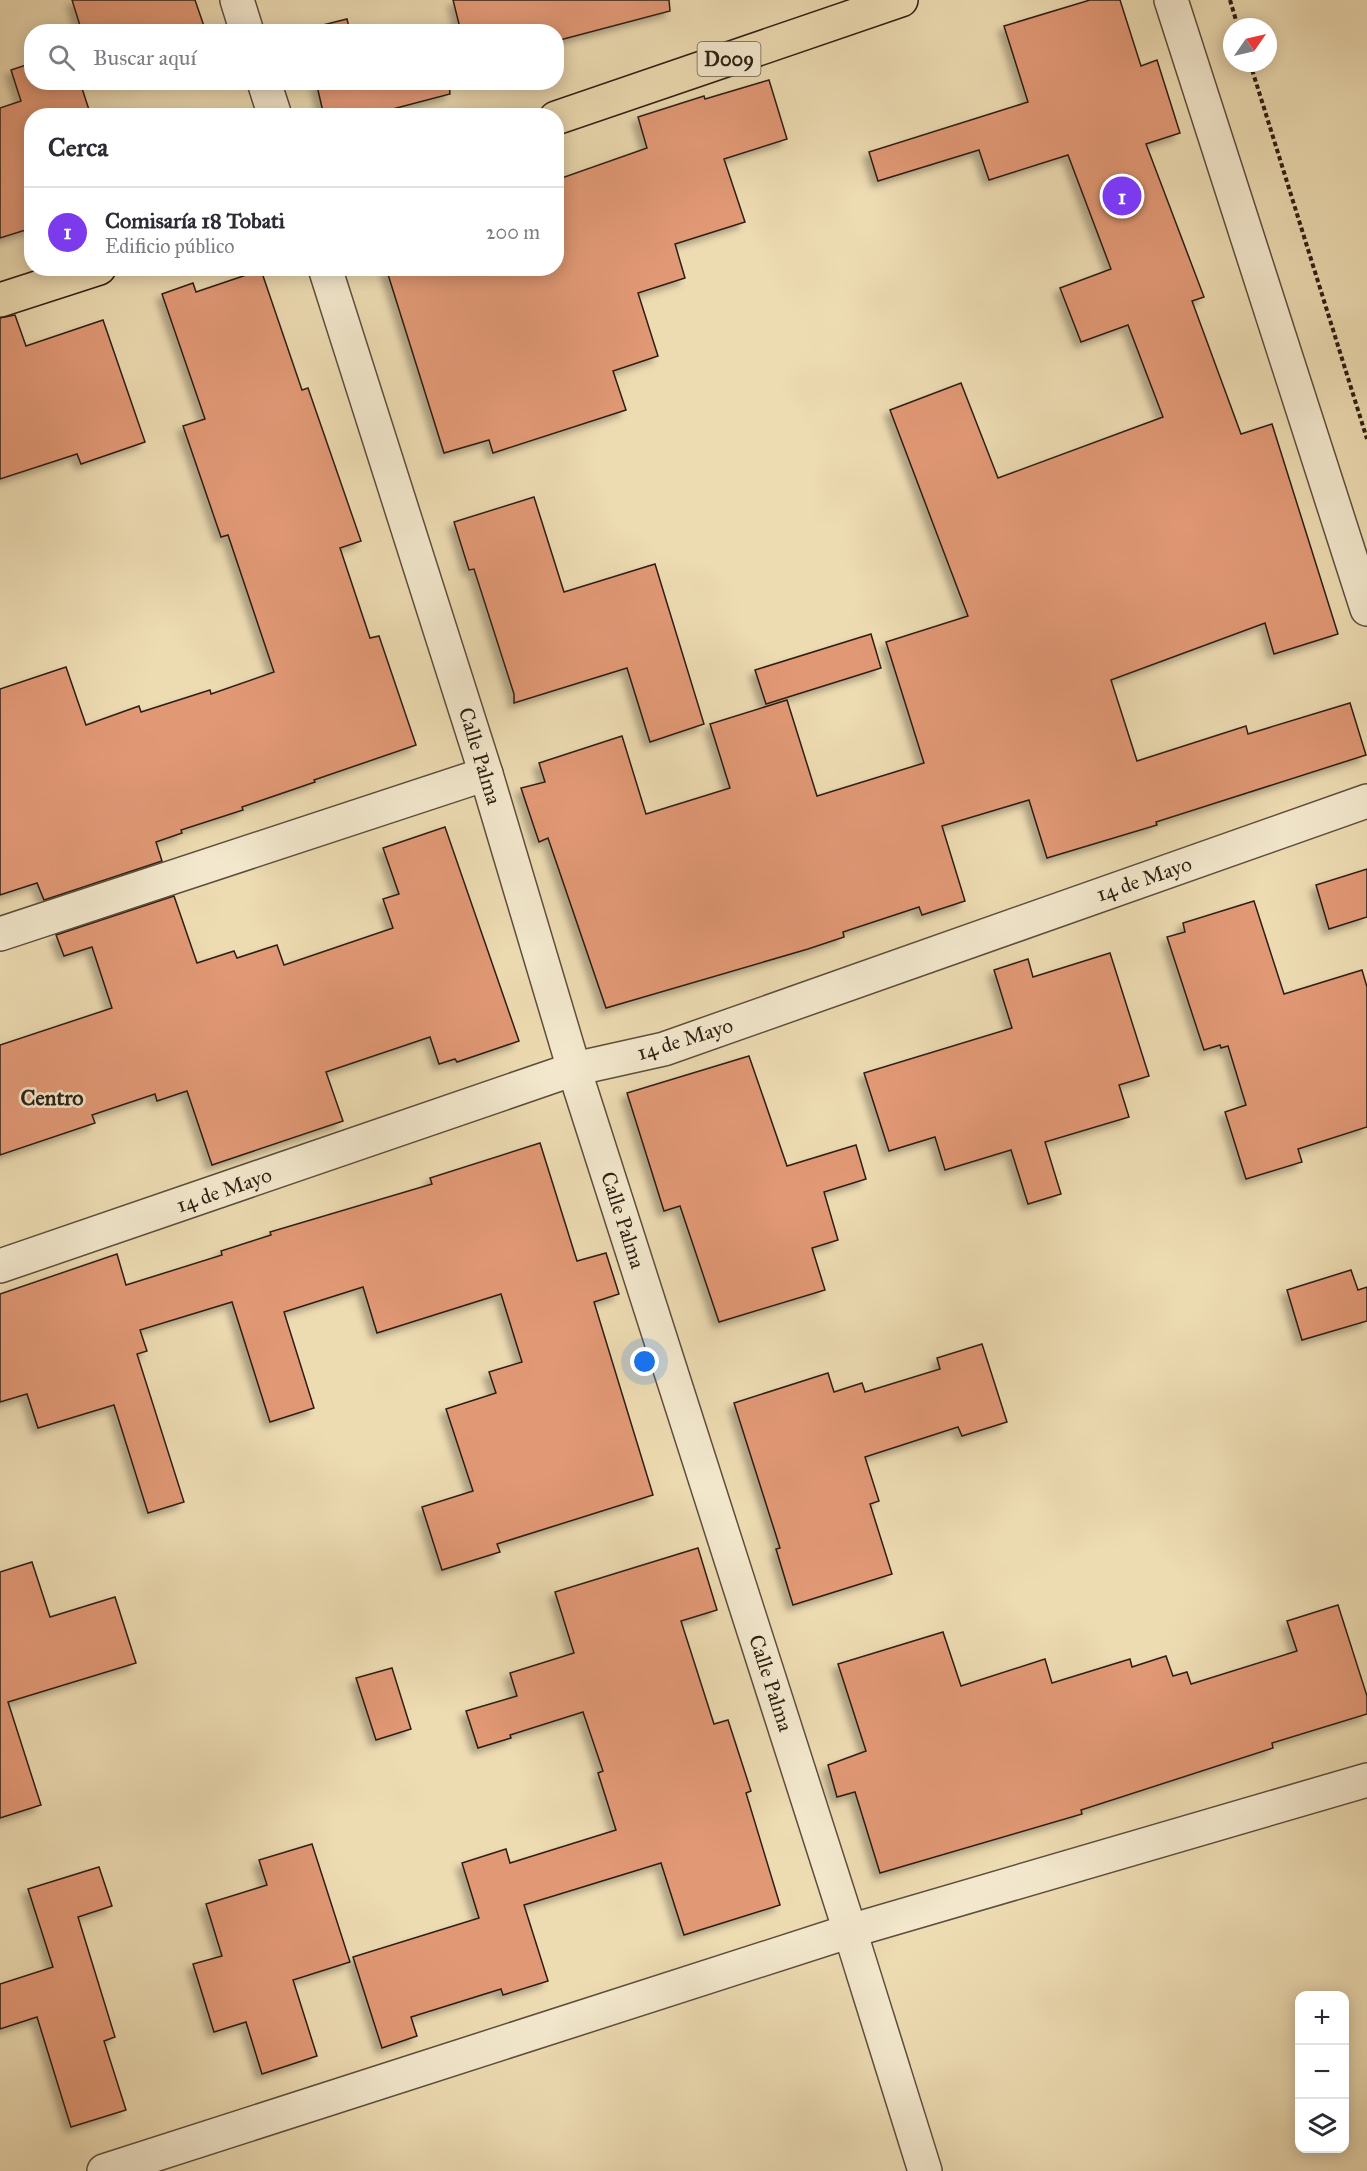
<!DOCTYPE html>
<html lang="es">
<head>
<meta charset="utf-8">
<style>
  :root { --surface:#fff; --page:#f7f7f7; --text:#2b2b33; --muted:#7c7c81; --line:#e1e1e2; --accent:#7c3aed }
  body { margin:0; font-family:"IM FELL Great Primer",serif; background:var(--page); color:var(--text) }
  .controls { position:absolute; right:18px; bottom:18px; display:grid; overflow:hidden; border-radius:12px; box-shadow:0 3px 15px #0003 }
  .controls button { width:54px; height:54px; display:grid; place-items:center; padding:0; border:0; border-bottom:2px solid var(--line); background:var(--surface); color:var(--text); font:30px sans-serif }
  .compass { position:absolute; left:1223px; top:18px; width:54px; height:54px; border-radius:50%; background:var(--surface); box-shadow:0 3px 15px #0003; rotate:56deg }
  .you { position:absolute; left:645px; top:1362px; width:21px; height:21px; margin:-15px; border:4px solid #fff; border-radius:50%; background:#1a73e8; box-shadow:0 0 0 9px #1a73e833 }
  .badge { display:grid; place-items:center; width:39px; height:39px; border-radius:50%; background:var(--accent); color:#fff; font-size:20px; font-weight:700 }
  .pin { position:absolute; translate:-50% -50%; border:3px solid #fff; box-shadow:0 2px 6px #0006 }
  .list { margin:0; padding:0; list-style:none }
  h2 { display:flex; justify-content:space-between; align-items:center; height:78px; margin:0; padding:0 24px; font-size:26px }
  h2 small { font-size:20px; font-weight:400; color:var(--muted) }
  .list li { display:grid; grid-template-columns:39px 1fr auto; gap:18px; align-items:center; box-sizing:border-box; height:90px; padding:0 24px; border-top:2px solid var(--line) }
  .list b { display:block; font-size:22px; white-space:nowrap }
  .list p { margin:0; font-size:20px; white-space:nowrap; color:var(--muted) }
  .list em { font-size:20px; font-style:normal; color:var(--muted) }
  .icon { flex:none; width:33px; height:33px; fill:none; stroke:currentColor; stroke-width:2; stroke-linecap:round; stroke-linejoin:round }
  .map { position:relative; flex:none; width:1367px; height:2171px; overflow:hidden }
  .search { position:absolute; background:var(--surface); box-shadow:0 3px 15px #0003; left:24px; top:24px; width:540px; height:66px; display:flex; align-items:center; gap:15px; box-sizing:border-box; padding:0 21px; border-radius:24px; color:var(--muted); font-size:22px }
  .panel { position:absolute; background:var(--surface); box-shadow:0 3px 15px #0003; left:24px; top:108px; width:540px; height:168px; border-radius:24px }
  .map>svg:first-child { display:block }
  .building { fill:#e19875; stroke:#2e1f14; stroke-width:1.5; filter:url(#shadow) }
  .lines { fill:none; stroke-linecap:round; stroke-linejoin:round }
  .minor-casing { stroke:#5e4e3c; stroke-width:36 }
  .tertiary-casing { stroke:#5e4e3c; stroke-width:36 }
  .primary-casing { stroke:#2e1f14; stroke-width:36 }
  .path { stroke:#2e1f14; stroke-width:4; stroke-dasharray:4.5 3; stroke-linecap:butt }
  .minor { stroke:#f3e8cd; stroke-width:33 }
  .tertiary { stroke:#f3e8cd; stroke-width:33 }
  .primary { stroke:#eddbb2; stroke-width:33 }
  .labels { text-anchor:middle; dominant-baseline:central; stroke-width:5; stroke-linejoin:round; paint-order:stroke }
  .shield { fill:#f3e8cd; stroke:#695b4c; stroke-width:1.5 }
  .shield-label { font-size:20px; font-weight:bold; fill:#2e1f14 }
  .street-label { font-size:21px; fill:#2e1f14; stroke:#f3e8cd }
  .neighbourhood-label { font-size:22px; font-weight:bold; fill:#2e1f14; stroke:#f3e8cd }
</style>
</head>
<body>
<div class="map">
<svg width="1367" height="2171" viewBox="0 0 1367 2171">
  <defs>
    <filter id="shadow"><feDropShadow dx="-5.5" dy="5.5" stdDeviation="3" flood-color="#0004"/></filter>
  </defs>
  <rect width="100%" height="100%" fill="#eddbb2"/>
  <filter id="stains"><feTurbulence type="fractalNoise" baseFrequency=".00333" numOctaves="4"/><feColorMatrix values="0 0 0 0 .2 0 0 0 0 .09 0 0 0 0 .02 0 0 0 .5 -.17"/></filter>
  <radialGradient id="worn" r=".72"><stop offset=".6" stop-color="#630" stop-opacity="0"/><stop offset="1" stop-color="#630" stop-opacity=".3"/></radialGradient>
  <g class="building">
    <path d="M 72,0 L 195,0 L 206,32 L 82,32 Z"/>
    <path d="M 453,0 L 669,0 L 670,11 L 556,41 L 556,32 L 461,32 Z"/>
    <path d="M 1090,0 L 1120,0 L 1141,66 L 1157,60 L 1180,133 L 1146,144 L 1204,297 L 1192,301 L 1241,434 L 1272,424 L 1338,634 L 1274,654 L 1265,623 L 1111,680 L 1137,761 L 1246,726 L 1248,734 L 1350,703 L 1366,755 L 1156,822 L 1157,825 L 1047,858 L 1029,800 L 942,826 L 965,901 L 922,915 L 919,907 L 843,932 L 844,937 L 808,949 L 606,1008 L 548,838 L 539,842 L 521,788 L 545,782 L 539,763 L 622,736 L 646,814 L 730,788 L 710,724 L 787,700 L 817,796 L 924,763 L 886,642 L 968,616 L 890,410 L 961,383 L 998,478 L 1163,417 L 1128,325 L 1081,342 L 1060,288 L 1111,269 L 1068,155 L 989,180 L 979,150 L 878,181 L 869,152 L 1028,102 L 1004,26 Z"/>
    <path d="M 347,19 L 350,32 L 303,30 Z"/>
    <path d="M 32,63 L 32,82 L 80,82 L 91,116 L 32,116 L 32,228 L 0,238 L 0,108 L 21,101 L 11,70 Z"/>
    <path d="M 769,80 L 787,139 L 724,159 L 745,222 L 675,244 L 685,278 L 638,293 L 658,356 L 613,371 L 626,410 L 493,453 L 489,440 L 444,453 L 386,268 L 556,268 L 556,180 L 647,148 L 638,117 L 704,96 L 705,99 Z"/>
    <path d="M 316,82 L 449,82 L 450,94 L 366,116 L 324,116 Z"/>
    <path d="M 261,270 L 302,390 L 308,388 L 361,541 L 340,548 L 370,638 L 379,636 L 416,745 L 314,780 L 315,782 L 242,807 L 243,810 L 181,830 L 182,833 L 156,842 L 162,861 L 44,900 L 37,883 L 0,895 L 0,689 L 66,667 L 86,725 L 139,706 L 141,712 L 210,690 L 211,694 L 274,672 L 228,535 L 221,537 L 183,426 L 205,419 L 162,294 L 193,283 L 196,292 Z"/>
    <path d="M 15,315 L 26,346 L 103,320 L 145,442 L 81,464 L 77,454 L 0,479 L 0,318 Z"/>
    <path d="M 534,497 L 564,592 L 655,564 L 704,724 L 650,742 L 627,668 L 514,703 L 514,694 L 474,569 L 469,570 L 454,522 Z"/>
    <path d="M 871,634 L 881,668 L 766,704 L 755,670 Z"/>
    <path d="M 445,827 L 519,1041 L 457,1062 L 455,1059 L 439,1064 L 430,1037 L 326,1072 L 343,1121 L 212,1165 L 187,1091 L 157,1101 L 155,1094 L 92,1115 L 95,1123 L 0,1155 L 0,1045 L 112,1008 L 92,947 L 64,956 L 56,935 L 174,896 L 197,963 L 234,951 L 237,958 L 277,945 L 284,965 L 393,928 L 383,899 L 399,894 L 383,848 Z"/>
    <path d="M 1367,869 L 1367,917 L 1329,929 L 1316,885 Z"/>
    <path d="M 1254,901 L 1284,994 L 1362,970 L 1367,987 L 1367,1127 L 1298,1149 L 1302,1162 L 1246,1179 L 1225,1112 L 1246,1105 L 1228,1046 L 1221,1048 L 1220,1045 L 1204,1050 L 1167,937 L 1185,932 L 1183,923 Z"/>
    <path d="M 1110,953 L 1149,1076 L 1119,1085 L 1129,1117 L 1045,1142 L 1061,1194 L 1028,1204 L 1011,1150 L 945,1170 L 935,1137 L 889,1151 L 864,1073 L 1012,1028 L 994,970 L 1028,959 L 1033,977 Z"/>
    <path d="M 749,1056 L 787,1166 L 856,1145 L 866,1179 L 824,1192 L 838,1240 L 812,1248 L 825,1290 L 719,1322 L 680,1206 L 664,1211 L 627,1093 Z"/>
    <path d="M 540,1143 L 577,1261 L 606,1253 L 619,1294 L 594,1302 L 653,1495 L 497,1544 L 500,1552 L 442,1570 L 422,1507 L 473,1491 L 446,1409 L 496,1393 L 489,1372 L 522,1362 L 501,1294 L 377,1333 L 363,1287 L 284,1312 L 314,1408 L 270,1422 L 232,1302 L 140,1330 L 147,1351 L 137,1354 L 184,1502 L 148,1513 L 114,1405 L 38,1428 L 27,1394 L 0,1402 L 0,1294 L 117,1254 L 126,1285 L 222,1255 L 221,1251 L 271,1235 L 270,1232 L 432,1184 L 430,1178 Z"/>
    <path d="M 1351,1270 L 1358,1290 L 1367,1287 L 1367,1321 L 1302,1340 L 1287,1290 Z"/>
    <path d="M 982,1344 L 1007,1422 L 962,1436 L 958,1427 L 865,1457 L 879,1501 L 870,1504 L 892,1574 L 793,1605 L 776,1549 L 780,1548 L 734,1403 L 828,1373 L 834,1392 L 862,1383 L 865,1392 L 940,1369 L 937,1358 Z"/>
    <path d="M 698,1548 L 717,1610 L 681,1621 L 714,1724 L 728,1720 L 751,1791 L 746,1793 L 780,1905 L 684,1935 L 661,1863 L 524,1905 L 548,1981 L 503,1995 L 501,1989 L 411,2017 L 417,2036 L 382,2048 L 353,1957 L 479,1918 L 462,1863 L 506,1849 L 510,1863 L 616,1830 L 598,1773 L 603,1771 L 583,1712 L 510,1735 L 511,1738 L 478,1748 L 466,1711 L 517,1696 L 510,1673 L 574,1653 L 555,1592 Z"/>
    <path d="M 32,1562 L 50,1617 L 115,1597 L 136,1663 L 8,1702 L 41,1805 L 0,1818 L 0,1572 Z"/>
    <path d="M 1338,1605 L 1367,1696 L 1367,1714 L 1272,1743 L 1273,1748 L 1081,1810 L 1082,1814 L 880,1873 L 855,1792 L 837,1797 L 828,1765 L 866,1751 L 838,1664 L 943,1632 L 961,1686 L 1045,1659 L 1052,1683 L 1130,1659 L 1132,1667 L 1166,1656 L 1173,1676 L 1187,1672 L 1191,1684 L 1297,1651 L 1287,1621 Z"/>
    <path d="M 392,1668 L 411,1729 L 376,1740 L 356,1678 Z"/>
    <path d="M 312,1844 L 350,1962 L 293,1980 L 317,2056 L 262,2074 L 246,2022 L 214,2032 L 193,1964 L 222,1956 L 206,1904 L 267,1885 L 259,1860 Z"/>
    <path d="M 99,1867 L 112,1906 L 78,1917 L 115,2037 L 104,2041 L 126,2110 L 71,2127 L 37,2017 L 0,2029 L 0,1984 L 53,1967 L 28,1889 Z"/>
  </g>
  <g class="lines">
    <g class="minor-casing">
      <g id="minor">
        <path d="M 237,0 L 247,32"/>
        <path d="M 1171,0 L 1367,609"/>
        <path d="M 264,82 L 275,116"/>
        <path d="M 325,268 L 486,774 L 574,1069 L 850,1931"/>
        <path d="M 0,934 L 486,774"/>
        <path d="M 0,1266 L 574,1069 L 664,1049 L 1367,801"/>
      </g>
    </g>
    <g class="tertiary-casing">
      <g id="tertiary">
        <path d="M 850,1931 L 925,2171"/>
        <path d="M 104,2171 L 850,1931 L 1367,1780"/>
      </g>
    </g>
    <g class="primary-casing">
      <g id="primary">
        <path d="M 556,118 L 901,0"/>
        <path d="M 0,300 L 99,268"/>
      </g>
    </g>
    <g class="path">
      <path d="M 1230,0 L 1238,27"/>
      <path d="M 1250,63 L 1367,439"/>
    </g>
    <use href="#minor" class="minor"/>
    <use href="#tertiary" class="tertiary"/>
    <use href="#primary" class="primary"/>
  </g>
  <g class="labels">
    <rect class="shield" x="697.5" y="42" width="63" height="34" rx="4.5"/>
    <g class="shield-label">
      <text x="729" y="59">D009</text>
    </g>
    <g class="street-label">
      <text transform="translate(480 756) rotate(73)">Calle Palma</text>
      <text transform="translate(1144 879) rotate(-19)">14 de Mayo</text>
      <text transform="translate(685 1039) rotate(-17)">14 de Mayo</text>
      <text transform="translate(224 1190) rotate(-19)">14 de Mayo</text>
      <text transform="translate(623 1220) rotate(72)">Calle Palma</text>
      <text transform="translate(771 1683) rotate(72)">Calle Palma</text>
    </g>
    <g class="neighbourhood-label">
      <text x="52" y="1097">Centro</text>
    </g>
  </g>
  <rect width="100%" height="100%" filter="url(#stains)"/>
  <rect width="100%" height="100%" fill="url(#worn)"/>
</svg>
<div class="controls">
<button>+</button>
<button>−</button>
<button><svg class="icon" aria-label="layers" viewBox="0 0 24 24"><path d="M12 4l9 5-9 5-9-5zM3 14l9 5 9-5"/></svg></button>
</div>
<svg class="compass" viewBox="-18 -18 36 36"><path d="M0-13l5 13h-10z" fill="#e53935"/><path d="M0 13l5-13h-10z" fill="#7c7c81"/></svg>
<div class="you"></div>
<div class="pin badge" style="left:1122px;top:196px">1</div>
<div class="search"><svg class="icon" aria-label="search" viewBox="0 0 24 24"><circle cx="10" cy="10" r="6"/><path d="M15 15l6 6"/></svg>Buscar aquí</div>
<section class="panel">
<h2>Cerca<small></small></h2>
<ul class="list">
<li><span class="badge">1</span><div><b>Comisaría 18 Tobati</b><p>Edificio público</p></div><em>200 m</em></li>
</ul>
</section>
</div>
</body>
</html>
